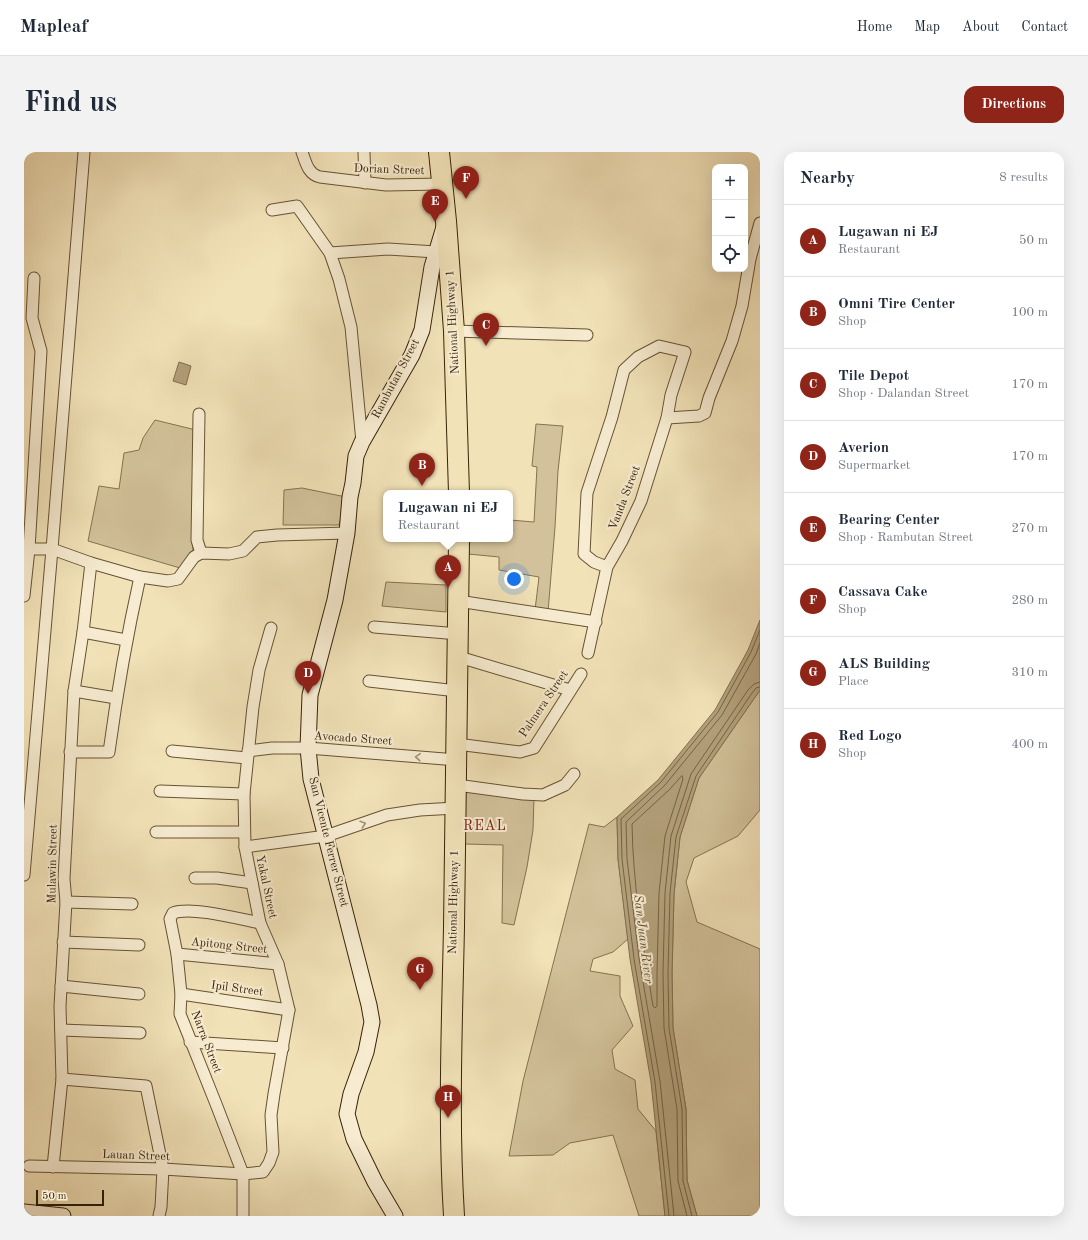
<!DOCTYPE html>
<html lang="en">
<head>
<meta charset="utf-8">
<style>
  :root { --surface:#fff; --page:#f2f2f3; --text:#1f2937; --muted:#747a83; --line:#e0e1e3; --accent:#8f2418 }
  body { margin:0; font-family:"Old Standard TT",serif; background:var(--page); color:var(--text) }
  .controls { position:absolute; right:12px; top:12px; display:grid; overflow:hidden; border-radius:8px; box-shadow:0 4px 16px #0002 }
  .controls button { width:36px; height:36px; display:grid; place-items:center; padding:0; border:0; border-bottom:1px solid var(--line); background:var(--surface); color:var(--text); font:20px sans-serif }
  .scale { position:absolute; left:12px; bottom:10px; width:68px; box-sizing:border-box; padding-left:4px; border:2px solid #382207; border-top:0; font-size:11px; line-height:14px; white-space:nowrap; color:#382207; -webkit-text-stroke:3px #f7ecd1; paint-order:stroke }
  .you { position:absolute; left:490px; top:427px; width:14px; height:14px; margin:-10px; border:3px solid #fff; border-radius:50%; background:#1a73e8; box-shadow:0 0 0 6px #1a73e833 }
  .badge { display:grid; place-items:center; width:26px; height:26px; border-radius:50%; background:var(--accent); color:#fff; font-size:13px; font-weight:700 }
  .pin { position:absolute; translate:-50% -33px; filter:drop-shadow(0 1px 2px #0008) }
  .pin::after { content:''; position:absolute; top:21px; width:14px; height:12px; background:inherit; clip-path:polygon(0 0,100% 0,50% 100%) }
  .popup { position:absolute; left:359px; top:338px; width:130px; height:52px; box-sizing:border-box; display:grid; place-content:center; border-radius:8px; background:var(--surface); filter:drop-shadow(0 1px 3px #0005); font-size:13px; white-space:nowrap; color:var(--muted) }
  .popup b { font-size:15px; color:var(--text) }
  .popup::after { content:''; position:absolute; left:50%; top:100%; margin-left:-8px; border:8px solid transparent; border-top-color:var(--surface) }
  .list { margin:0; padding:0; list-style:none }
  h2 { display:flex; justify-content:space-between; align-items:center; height:52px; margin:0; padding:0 16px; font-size:17px }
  h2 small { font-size:13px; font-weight:400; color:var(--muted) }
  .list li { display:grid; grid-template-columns:26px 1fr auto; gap:12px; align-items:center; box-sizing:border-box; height:72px; padding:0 16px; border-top:1px solid var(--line) }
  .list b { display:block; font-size:15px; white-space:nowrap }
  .list p { margin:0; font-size:13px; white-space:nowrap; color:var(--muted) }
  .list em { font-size:13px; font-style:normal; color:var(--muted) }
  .icon { flex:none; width:22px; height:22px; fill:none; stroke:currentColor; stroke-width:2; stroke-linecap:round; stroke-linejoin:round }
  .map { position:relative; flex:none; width:736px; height:1064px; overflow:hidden; border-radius:12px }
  header { display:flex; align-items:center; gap:24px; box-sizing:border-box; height:56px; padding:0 20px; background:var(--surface); border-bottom:1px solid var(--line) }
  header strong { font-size:19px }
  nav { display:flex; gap:22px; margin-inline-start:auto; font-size:14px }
  .intro { display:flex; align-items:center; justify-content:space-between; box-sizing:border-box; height:96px; padding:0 24px }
  h1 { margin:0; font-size:28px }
  .button { padding:10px 18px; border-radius:12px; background:var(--accent); color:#fff; font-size:14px; font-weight:700 }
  main { display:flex; gap:24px; padding:0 24px }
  aside { flex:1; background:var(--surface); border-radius:12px; box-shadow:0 4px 16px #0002 }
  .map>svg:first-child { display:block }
  .green { fill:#d2c19a; stroke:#857250 }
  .water { fill:#b3a17c; stroke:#826e4d }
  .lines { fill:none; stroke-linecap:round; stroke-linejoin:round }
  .shore { stroke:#766242; stroke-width:1 }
  .street-casing { stroke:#665233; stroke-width:13 }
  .secondary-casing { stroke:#382207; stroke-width:17 }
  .highway-casing { stroke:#382207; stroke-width:22 }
  .street { stroke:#f7ecd1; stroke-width:11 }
  .secondary { stroke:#f7ecd1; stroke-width:15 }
  .highway { stroke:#f2e2b8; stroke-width:20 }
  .oneway { stroke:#a19176 }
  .labels { text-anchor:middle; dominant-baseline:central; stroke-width:4; stroke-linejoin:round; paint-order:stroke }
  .street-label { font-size:12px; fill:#382207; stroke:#f7ecd1 }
  .water-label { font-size:13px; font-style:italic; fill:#634e30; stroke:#f7ecd1 }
  .quarter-label { font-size:14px; letter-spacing:1px; fill:#7a1f14; stroke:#f7ecd1 }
</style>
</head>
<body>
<header>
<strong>Mapleaf</strong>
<nav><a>Home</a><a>Map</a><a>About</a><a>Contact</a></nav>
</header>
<div class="intro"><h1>Find us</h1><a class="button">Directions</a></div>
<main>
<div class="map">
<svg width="736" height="1064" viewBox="0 0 736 1064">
  <rect width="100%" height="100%" fill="#f2e2b8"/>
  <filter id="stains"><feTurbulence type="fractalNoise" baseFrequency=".005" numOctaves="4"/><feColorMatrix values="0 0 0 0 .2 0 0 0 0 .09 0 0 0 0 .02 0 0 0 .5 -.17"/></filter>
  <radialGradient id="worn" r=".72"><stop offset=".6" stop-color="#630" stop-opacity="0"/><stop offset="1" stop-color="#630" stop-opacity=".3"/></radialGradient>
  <g class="green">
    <path d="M 131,268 L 172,278 L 168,380 L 169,398 L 156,416 L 64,389 L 75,334 L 95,337 L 100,301 L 115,298 L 119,286 Z"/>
    <path d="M 512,272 L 539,274 L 534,319 L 531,375 L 524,460 L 511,458 L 515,425 L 475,418 L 475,405 L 444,402 L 445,387 L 486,387 L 486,368 L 510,370 L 513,315 L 508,314 Z"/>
    <path d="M 278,336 L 322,345 L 315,373 L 259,373 L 260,338 Z"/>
    <path d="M 362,430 L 422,433 L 422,460 L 358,454 Z"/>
    <path d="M 736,538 L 736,658 L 714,684 L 670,706 L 662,730 L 673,770 L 736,797 L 736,1064 L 673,1064 L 663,1028 L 662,957 L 649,876 L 648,821 L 650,742 L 656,685 L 675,626 Z"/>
    <path d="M 441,638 L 510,646 L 509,678 L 503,715 L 490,773 L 478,771 L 479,693 L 441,692 Z"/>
    <path d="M 593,665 L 594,707 L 604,787 L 589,800 L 569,807 L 566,819 L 596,824 L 596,844 L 609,874 L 588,898 L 591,917 L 611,928 L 614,957 L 632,979 L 641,1064 L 615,1064 L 589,983 L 546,991 L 529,1003 L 485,1004 L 499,929 L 565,672 L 580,675 Z"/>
  </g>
  <g class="water">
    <path d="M 155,210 L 167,214 L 162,233 L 149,229 Z"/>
    <path d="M 736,468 L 736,538 L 675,626 L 656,685 L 650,742 L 648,821 L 649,876 L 662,957 L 663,1028 L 673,1064 L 641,1064 L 627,930 L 606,807 L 594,707 L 593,665 L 634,628 L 691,558 L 724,498 Z"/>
  </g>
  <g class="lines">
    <g class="shore">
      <path d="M 658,624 L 659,627 L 641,684 L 635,741 L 633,821 L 633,854 L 631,856 L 629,854 C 619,794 609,733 608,672 L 645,638 Z"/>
      <path d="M 645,1064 L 631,930 L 610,807 L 598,707 L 597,667 L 637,630 L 694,560 L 727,500 L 736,478"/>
      <path d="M 650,1064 L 636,929 L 615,806 L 603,707 L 602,670 L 641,633 L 698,563 L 732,502 L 736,491"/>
      <path d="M 663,1064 L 654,1029 L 653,957 L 640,876 L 639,821 L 641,741 L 647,684 L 667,622 L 724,538 L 730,532 L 736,530"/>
      <path d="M 668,1064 L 659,1029 L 658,957 L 645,876 L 644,821 L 646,741 L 652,685 L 672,624 L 728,541 L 732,536 L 736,535"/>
    </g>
    <g class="street-casing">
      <g id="street">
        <path d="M 278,0 C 282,11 284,22 296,25 L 362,33 L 418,32"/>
        <path d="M 340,0 L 341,31"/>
        <path d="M 248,58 L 273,54 L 306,101 L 315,127 L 327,175 L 338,290"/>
        <path d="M 306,101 L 364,97 L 412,100"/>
        <path d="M 430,179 L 563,183"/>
        <path d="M 175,262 L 173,388 L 177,401"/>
        <path d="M 643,266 L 675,264 L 681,261 L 685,246 L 708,189 L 718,154 L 726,107 L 736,71"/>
        <path d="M 0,397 L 28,397 L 67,411 L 116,425 L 144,429 L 154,427 L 170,405 L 177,401 L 205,402 L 219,399 L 233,385 L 253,383 L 323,381"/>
        <path d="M 0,444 L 5,397 L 17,199 L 8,166 L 10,126"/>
        <path d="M 434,449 L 572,470"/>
        <path d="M 350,475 L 435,482"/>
        <path d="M 59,480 L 102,488"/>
        <path d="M 564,501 L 583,415 L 598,389 L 617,349 L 643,266 L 647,243 L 661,200 L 635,194 L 614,205 L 600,218 L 588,265 L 563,341 L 560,402 L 570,410 L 583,415"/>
        <path d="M 435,505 L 546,538"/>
        <path d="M 345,529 L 433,539"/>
        <path d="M 50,539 L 92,546"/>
        <path d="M 433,592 L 496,600 L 510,596 L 557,522"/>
        <path d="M 148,599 L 223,606"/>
        <path d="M 224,599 L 248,596 L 284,596 L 433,608"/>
        <path d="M 46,600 L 85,600 C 93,541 103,483 116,425"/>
        <path d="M 433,633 L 499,642 L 519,643 L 541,633 L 550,622"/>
        <path d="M 136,639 L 220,642"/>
        <path d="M 132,680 L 220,680"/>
        <path d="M 221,695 L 302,684 L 363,663 L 396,658 L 432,656"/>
        <path d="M 0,723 L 28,397 L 60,0"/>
        <path d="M 171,726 L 193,726 L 228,731"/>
        <path d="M 42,750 L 108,752"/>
        <path d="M 39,790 L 115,793"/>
        <path d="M 153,802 L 254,812"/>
        <path d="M 37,834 L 115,842"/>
        <path d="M 157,842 L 265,858"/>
        <path d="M 37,878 L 116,881"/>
        <path d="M 166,890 L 259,896"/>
        <path d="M 38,927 L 122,934 L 139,1017 L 137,1055 L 135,1064"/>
        <path d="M 5,1014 L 139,1017 L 219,1022 L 239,1020 L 245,1011 L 249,1000 L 247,963 L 250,942 L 265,858 L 254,812 L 236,771 L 221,695 L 220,642 L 229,555 L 235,518 L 247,476"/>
        <path d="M 29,1015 L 38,927 L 36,854 L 42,750 L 40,727 L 50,539 L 59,480 L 67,411"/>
        <path d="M 219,1064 L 219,1022 L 192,952 L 156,862 L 157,842 L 153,802 L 146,767 L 149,761 C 167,754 216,767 236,771"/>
      </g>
    </g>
    <g class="secondary-casing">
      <g id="secondary">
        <path d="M 0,1060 L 39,1064"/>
        <path d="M 371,1064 L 351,1030 L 330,987 L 323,962 L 327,942 L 342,900 L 348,870 L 345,853 L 287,627 L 284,596 L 286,543 L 311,448 L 323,381 L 326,345 L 329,331 L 332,304 L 338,290 L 388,203 L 398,178 L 408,115 L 420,75"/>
      </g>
    </g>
    <g class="highway-casing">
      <g id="highway">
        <path d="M 415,0 L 422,69 L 430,179 L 435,341"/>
        <path d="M 430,1064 C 424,968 428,871 430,775 C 432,646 433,516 435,387"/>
      </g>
    </g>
    <use href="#street" class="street"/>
    <use href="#secondary" class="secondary"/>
    <use href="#highway" class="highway"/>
  </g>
  <defs><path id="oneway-chevron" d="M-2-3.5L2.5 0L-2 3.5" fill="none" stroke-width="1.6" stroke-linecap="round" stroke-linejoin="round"/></defs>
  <g class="oneway">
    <use href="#oneway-chevron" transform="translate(394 605) rotate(-176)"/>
    <use href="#oneway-chevron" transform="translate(339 672) rotate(-18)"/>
  </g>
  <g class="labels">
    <g class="street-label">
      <text transform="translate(365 18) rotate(2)">Dorian Street</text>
      <text transform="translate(429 170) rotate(-93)">National Highway 1</text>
      <text transform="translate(372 227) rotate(-62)">Rambutan Street</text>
      <text transform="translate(601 346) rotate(-69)">Vanda Street</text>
      <text transform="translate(520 552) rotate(-56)">Palmera Street</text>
      <text transform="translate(329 587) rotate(4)">Avocado Street</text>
      <text transform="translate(304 690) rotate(76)">San Vicente Ferrer Street</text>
      <text transform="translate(29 712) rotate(-89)">Mulawin Street</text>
      <text transform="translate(242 735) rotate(78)">Yakal Street</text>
      <text transform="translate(430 750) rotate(-89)">National Highway 1</text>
      <text transform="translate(205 794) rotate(6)">Apitong Street</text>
      <text transform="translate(213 837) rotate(8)">Ipil Street</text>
      <text transform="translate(182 890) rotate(69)">Narra Street</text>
      <text transform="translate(112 1004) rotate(2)">Lauan Street</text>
    </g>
    <g class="water-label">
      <text transform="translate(619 787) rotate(83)">San Juan River</text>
    </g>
    <g class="quarter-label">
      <text x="461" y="674">REAL</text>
    </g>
  </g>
  <rect width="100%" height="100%" filter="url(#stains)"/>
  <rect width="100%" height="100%" fill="url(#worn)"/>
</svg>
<div class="controls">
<button>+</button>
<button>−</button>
<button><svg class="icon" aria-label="locate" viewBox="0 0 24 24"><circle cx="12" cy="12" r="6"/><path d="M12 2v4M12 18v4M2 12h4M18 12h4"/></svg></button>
</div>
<div class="scale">50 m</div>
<div class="you"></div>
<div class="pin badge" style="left:424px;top:436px">A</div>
<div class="popup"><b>Lugawan ni EJ</b>Restaurant</div>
<div class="pin badge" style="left:398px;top:334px">B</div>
<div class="pin badge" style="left:462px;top:194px">C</div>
<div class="pin badge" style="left:284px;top:542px">D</div>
<div class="pin badge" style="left:411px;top:70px">E</div>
<div class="pin badge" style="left:442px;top:47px">F</div>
<div class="pin badge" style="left:396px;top:838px">G</div>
<div class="pin badge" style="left:424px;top:966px">H</div>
</div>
<aside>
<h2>Nearby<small>8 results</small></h2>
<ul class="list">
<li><span class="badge">A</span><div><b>Lugawan ni EJ</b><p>Restaurant</p></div><em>50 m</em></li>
<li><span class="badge">B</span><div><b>Omni Tire Center</b><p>Shop</p></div><em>100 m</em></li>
<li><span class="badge">C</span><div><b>Tile Depot</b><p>Shop · Dalandan Street</p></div><em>170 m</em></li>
<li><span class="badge">D</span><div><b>Averion</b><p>Supermarket</p></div><em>170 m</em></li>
<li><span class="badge">E</span><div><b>Bearing Center</b><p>Shop · Rambutan Street</p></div><em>270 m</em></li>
<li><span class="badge">F</span><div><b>Cassava Cake</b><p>Shop</p></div><em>280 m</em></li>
<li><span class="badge">G</span><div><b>ALS Building</b><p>Place</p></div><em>310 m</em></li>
<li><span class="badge">H</span><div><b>Red Logo</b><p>Shop</p></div><em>400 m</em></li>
</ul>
</aside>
</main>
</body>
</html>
